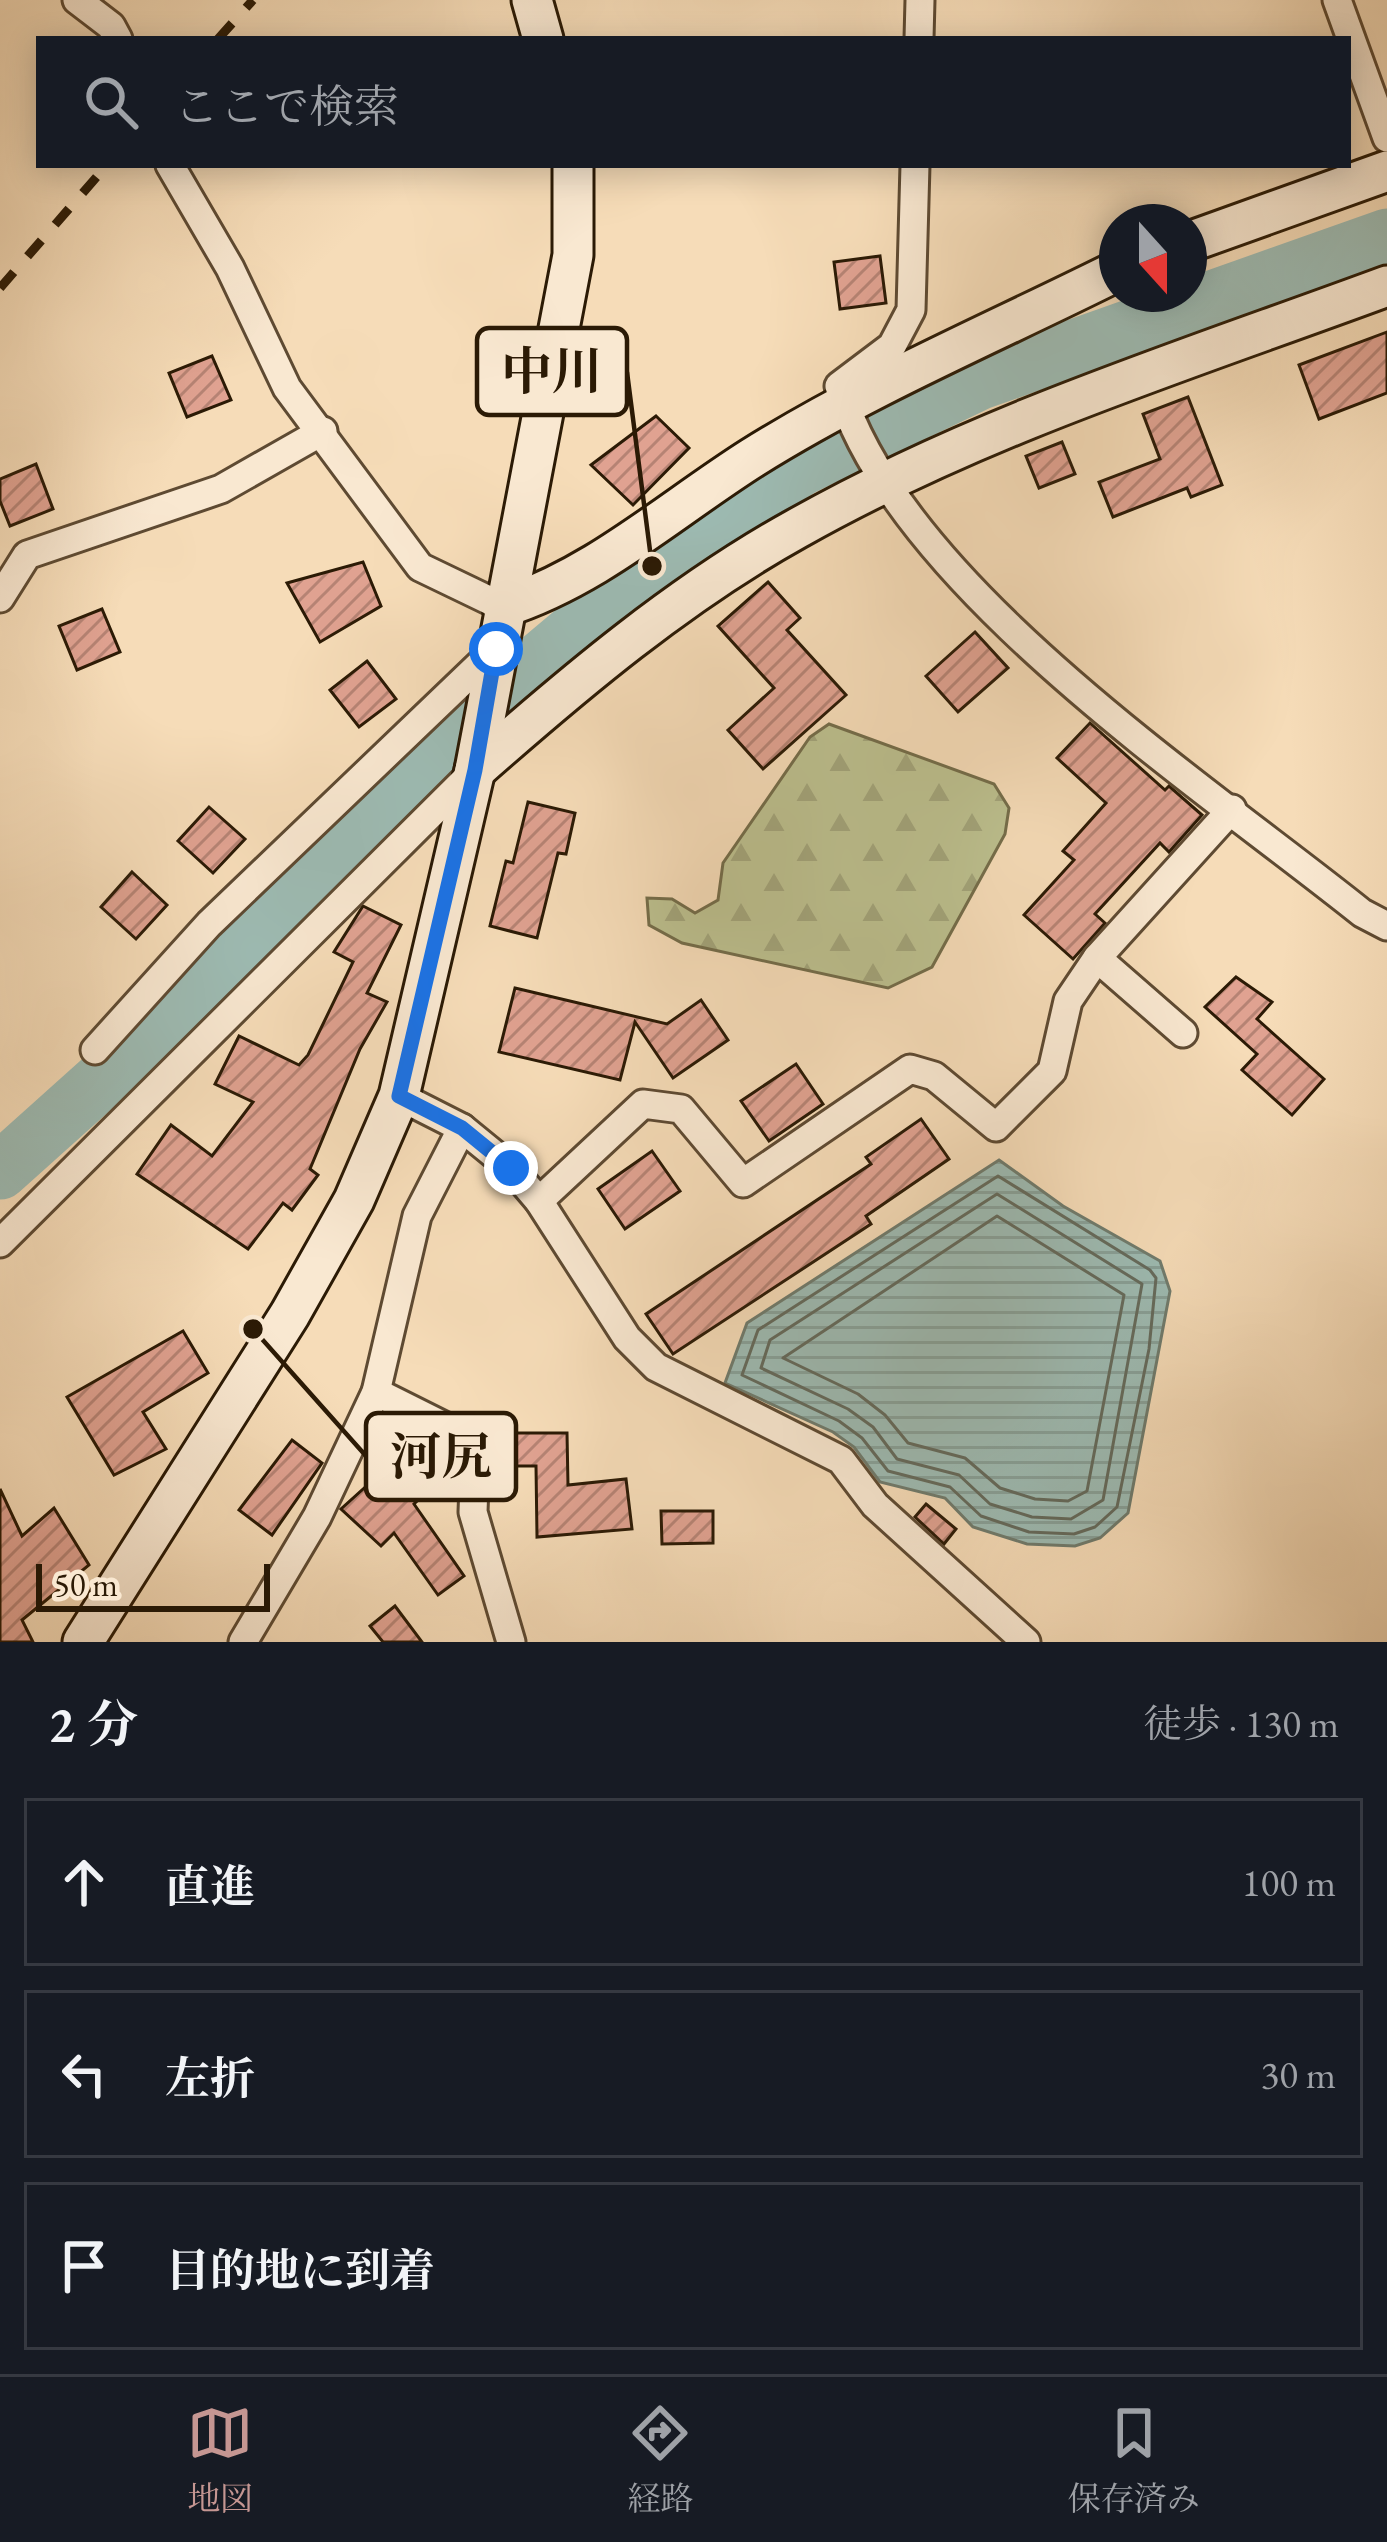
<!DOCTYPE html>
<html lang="ja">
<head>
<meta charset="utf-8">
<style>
  :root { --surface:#171b24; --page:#20242c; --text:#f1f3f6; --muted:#9ea1a6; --line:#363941; --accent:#c59692 }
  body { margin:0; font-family:"EB Garamond","Noto Serif JP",serif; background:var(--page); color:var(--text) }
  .compass { position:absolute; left:1099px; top:204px; width:108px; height:108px; border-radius:50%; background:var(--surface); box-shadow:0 6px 30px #0003; rotate:159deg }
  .scale { position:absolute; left:36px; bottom:30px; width:234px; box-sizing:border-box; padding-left:12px; border:6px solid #2b1a05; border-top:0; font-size:33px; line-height:42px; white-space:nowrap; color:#2b1a05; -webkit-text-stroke:9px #f9e8d1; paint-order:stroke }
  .stop { position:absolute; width:36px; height:36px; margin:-27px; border:9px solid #1a73e8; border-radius:50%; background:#fff }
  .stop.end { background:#1a73e8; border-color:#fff; box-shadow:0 3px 12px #0008 }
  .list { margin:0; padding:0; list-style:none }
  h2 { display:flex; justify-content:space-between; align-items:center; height:156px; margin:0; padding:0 48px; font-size:51px }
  h2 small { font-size:39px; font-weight:400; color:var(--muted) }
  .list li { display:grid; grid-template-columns:78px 1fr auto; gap:36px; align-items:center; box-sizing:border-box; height:168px; margin:0 24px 24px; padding:0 24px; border:3px solid var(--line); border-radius:0px }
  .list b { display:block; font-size:45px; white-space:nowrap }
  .list em { font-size:39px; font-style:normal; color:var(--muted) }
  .icon { flex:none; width:66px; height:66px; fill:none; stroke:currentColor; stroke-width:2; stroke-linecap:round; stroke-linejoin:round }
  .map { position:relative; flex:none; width:1387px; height:1642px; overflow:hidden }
  .search { position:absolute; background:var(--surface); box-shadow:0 6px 30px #0003; left:36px; right:36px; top:36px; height:132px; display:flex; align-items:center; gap:30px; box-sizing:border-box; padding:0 42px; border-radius:0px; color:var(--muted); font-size:45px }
  .sheet { height:732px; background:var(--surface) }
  nav { display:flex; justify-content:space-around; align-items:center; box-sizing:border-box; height:168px; border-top:3px solid var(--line); background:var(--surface); font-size:33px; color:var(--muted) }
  nav a { display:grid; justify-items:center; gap:6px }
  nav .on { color:var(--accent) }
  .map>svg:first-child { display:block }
  .forest { fill:url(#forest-firs); stroke:#746d4a; stroke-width:3 }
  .water { fill:url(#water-rules); stroke:#6f7b6d; stroke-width:3 }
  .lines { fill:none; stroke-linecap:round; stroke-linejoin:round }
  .shore { stroke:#646a5c; stroke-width:3 }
  .river { stroke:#9dbbb3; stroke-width:57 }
  .building { fill:url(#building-hatch); stroke:#2b1a05; stroke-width:3 }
  .street-casing { stroke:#5e4a32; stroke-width:33 }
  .secondary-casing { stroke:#2b1a05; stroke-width:45 }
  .street { stroke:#f9e8d1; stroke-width:27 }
  .secondary { stroke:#f9e8d1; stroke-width:39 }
  .rail { stroke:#2b1a05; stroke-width:9; stroke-dasharray:21 21; stroke-linecap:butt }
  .route { stroke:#1a73e8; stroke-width:15 }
  .leader { fill:none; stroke:#2b1a05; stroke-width:4.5 }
  .callout-dot { fill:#2b1a05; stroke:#f9e8d1; stroke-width:4.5 }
  .callout { fill:#f9e8d1; stroke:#2b1a05; stroke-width:4.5 }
  .callout-label { font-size:51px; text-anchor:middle; font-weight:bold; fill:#2b1a05 }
</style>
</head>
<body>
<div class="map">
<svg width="1387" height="1642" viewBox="0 0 1387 1642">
  <defs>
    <pattern id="forest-firs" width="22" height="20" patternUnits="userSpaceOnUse" patternTransform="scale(3)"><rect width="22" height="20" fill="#bcc08f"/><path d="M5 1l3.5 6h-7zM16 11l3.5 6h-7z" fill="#a2a47a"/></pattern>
    <pattern id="water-rules" width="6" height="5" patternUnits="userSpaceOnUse" patternTransform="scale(3)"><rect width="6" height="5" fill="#9dbbb3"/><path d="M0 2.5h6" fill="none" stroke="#87a098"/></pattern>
    <pattern id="building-hatch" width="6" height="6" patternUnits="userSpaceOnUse" patternTransform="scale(3)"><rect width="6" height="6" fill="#e0a291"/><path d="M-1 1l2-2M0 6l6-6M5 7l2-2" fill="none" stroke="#b68374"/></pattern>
  </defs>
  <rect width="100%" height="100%" fill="#f6dcb8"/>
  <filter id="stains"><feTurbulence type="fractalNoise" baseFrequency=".00167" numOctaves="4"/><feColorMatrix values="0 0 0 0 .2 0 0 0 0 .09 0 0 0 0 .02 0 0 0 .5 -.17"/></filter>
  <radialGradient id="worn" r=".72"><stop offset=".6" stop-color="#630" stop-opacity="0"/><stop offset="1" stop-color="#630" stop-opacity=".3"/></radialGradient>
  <path class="forest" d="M 829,724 L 994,784 L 1009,808 L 1005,834 L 932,967 L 888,988 L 682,943 L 649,925 L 647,898 L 672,899 L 695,913 L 718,900 L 723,863 L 810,737 Z"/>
  <path class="water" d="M 999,1160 L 1063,1206 L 1160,1261 L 1170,1291 L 1128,1513 L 1100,1538 L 1075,1546 L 1027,1544 L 973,1527 L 945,1498 L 880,1482 L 854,1447 L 833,1432 L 725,1383 L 747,1323 Z"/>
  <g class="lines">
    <g class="shore">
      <path d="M 998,1176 L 1150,1270 L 1156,1278 L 1149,1349 L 1117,1507 L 1095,1527 L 1074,1534 L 1029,1532 L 981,1516 L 950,1487 L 888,1471 L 862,1438 L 839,1421 L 742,1375 L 758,1330 Z"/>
      <path d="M 997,1194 L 1142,1284 L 1103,1500 L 1071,1519 L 1032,1517 L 990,1504 L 959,1475 L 897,1459 L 873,1427 L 848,1409 L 761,1368 L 770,1340 Z"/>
      <path d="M 997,1216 L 1124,1295 L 1087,1491 L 1068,1501 L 1035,1499 L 1000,1488 L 965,1458 L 908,1443 L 885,1415 L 858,1394 L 783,1358 Z"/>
    </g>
    <path class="river" d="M 0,1171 L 145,1041 L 424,758 L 652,566 L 802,467 L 978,382 L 1387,237"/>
  </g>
  <g class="building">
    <path d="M 880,256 L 886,303 L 840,309 L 834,262 Z"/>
    <path d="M 1387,332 L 1387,393 L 1319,419 L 1299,365 Z"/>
    <path d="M 212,356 L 231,400 L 187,417 L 169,373 Z"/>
    <path d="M 1188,397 L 1222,485 L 1191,497 L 1187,488 L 1113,517 L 1099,482 L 1160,459 L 1143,414 Z"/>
    <path d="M 656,416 L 689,448 L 633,505 L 591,465 Z"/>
    <path d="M 1062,442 L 1075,474 L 1039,488 L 1026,456 Z"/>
    <path d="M 36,464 L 53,509 L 10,526 L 0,501 L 0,479 Z"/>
    <path d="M 363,562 L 381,606 L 320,642 L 287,583 Z"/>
    <path d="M 768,582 L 800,618 L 787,630 L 846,695 L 763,769 L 728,730 L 774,688 L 718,626 Z"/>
    <path d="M 102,609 L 120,652 L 77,670 L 59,626 Z"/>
    <path d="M 975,632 L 1008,668 L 958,712 L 926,676 Z"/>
    <path d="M 367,661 L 396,699 L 359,727 L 330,690 Z"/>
    <path d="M 1090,723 L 1165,790 L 1169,786 L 1202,815 L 1169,852 L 1160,843 L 1095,914 L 1105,923 L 1073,959 L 1024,915 L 1074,860 L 1063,851 L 1106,803 L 1057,758 Z"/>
    <path d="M 528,802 L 575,813 L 566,854 L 558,853 L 537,938 L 490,926 L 506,861 L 513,863 Z"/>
    <path d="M 209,807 L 245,839 L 213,873 L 178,841 Z"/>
    <path d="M 132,872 L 167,905 L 136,939 L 101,907 Z"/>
    <path d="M 363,906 L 401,925 L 367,993 L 387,1002 L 360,1049 L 310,1169 L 318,1175 L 292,1210 L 283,1203 L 248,1249 L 137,1174 L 171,1125 L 212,1156 L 253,1102 L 215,1084 L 239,1036 L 299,1065 L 308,1055 L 353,962 L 334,952 Z"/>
    <path d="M 1236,977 L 1272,1002 L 1257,1019 L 1324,1079 L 1292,1115 L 1242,1070 L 1257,1054 L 1205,1007 Z"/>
    <path d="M 515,988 L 667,1024 L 701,1000 L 728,1040 L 673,1078 L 635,1022 L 620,1080 L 499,1052 Z"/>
    <path d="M 796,1064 L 823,1104 L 769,1141 L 741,1101 Z"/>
    <path d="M 921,1119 L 949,1159 L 866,1216 L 871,1224 L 673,1354 L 646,1314 L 871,1164 L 866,1157 Z"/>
    <path d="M 652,1151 L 680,1191 L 625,1229 L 598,1189 Z"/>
    <path d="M 183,1331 L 208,1373 L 143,1412 L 166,1449 L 114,1475 L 67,1397 Z"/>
    <path d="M 516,1433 L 567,1433 L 568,1485 L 626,1479 L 632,1529 L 537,1537 L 536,1466 L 516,1466 Z"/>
    <path d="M 292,1440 L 322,1463 L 272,1535 L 239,1510 Z"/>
    <path d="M 414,1443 L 444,1476 L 414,1504 L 464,1576 L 438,1595 L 394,1533 L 381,1546 L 341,1509 Z"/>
    <path d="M 0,1489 L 22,1536 L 54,1508 L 89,1565 L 22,1620 L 33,1642 L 0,1642 Z"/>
    <path d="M 926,1504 L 956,1529 L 944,1544 L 915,1517 Z"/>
    <path d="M 661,1511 L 713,1511 L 713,1543 L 662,1544 Z"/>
    <path d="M 395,1606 L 422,1642 L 383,1642 L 370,1626 Z"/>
  </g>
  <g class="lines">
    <g class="street-casing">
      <g id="street">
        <path d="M 77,0 L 111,26 L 118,39"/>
        <path d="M 1337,0 L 1387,138"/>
        <path d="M 919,39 L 920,0"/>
        <path d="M 170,165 L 230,268 L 287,388 L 420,567 L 503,607"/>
        <path d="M 915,165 L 911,310 L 892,346 L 839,386 C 897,584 1204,786 1362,913 L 1387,926"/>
        <path d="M 0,598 L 27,555 L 221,489 L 323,431"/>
        <path d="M 1097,958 L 1183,1033"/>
        <path d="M 95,1050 L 209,924 L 496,649"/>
        <path d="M 399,1096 L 462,1128 L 511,1168 L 539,1201 L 627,1338 L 656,1367 L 841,1460 L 875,1505 L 1026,1642"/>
        <path d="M 539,1201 L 643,1104 L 681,1109 L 743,1183 L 910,1069 L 934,1076 L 996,1127 L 1052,1071 L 1068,1001 L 1097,958 L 1232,809"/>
        <path d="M 0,1243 L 473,772"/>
        <path d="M 376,1392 L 462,1435 L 475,1458 L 473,1512 L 511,1642"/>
        <path d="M 243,1642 L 317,1517 L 376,1392 L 417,1216 L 462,1128"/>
      </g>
    </g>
    <g class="secondary-casing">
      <g id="secondary">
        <path d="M 532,0 L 543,39"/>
        <path d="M 1189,242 L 1387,171"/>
        <path d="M 503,607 C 595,578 670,510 752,458 C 867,386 995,332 1117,271"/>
        <path d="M 475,770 C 575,682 679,594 796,529 C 982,424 1187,360 1387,286"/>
        <path d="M 83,1642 L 290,1314 L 354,1200 L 399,1096 L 475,770 L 573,255 L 573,165"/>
      </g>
    </g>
    <use href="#street" class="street"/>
    <use href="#secondary" class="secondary"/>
    <g class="rail">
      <path d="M 218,39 L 253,0"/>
      <path d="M 0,288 L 107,165"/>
    </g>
  </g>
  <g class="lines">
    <path class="route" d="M 496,649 L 475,770 L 399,1096 L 462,1128 L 511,1168"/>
  </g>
  <path class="leader" d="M652 566L627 372M253 1329L366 1456"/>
  <g class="callout-dot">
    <circle cx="652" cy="566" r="12"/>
    <circle cx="253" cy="1329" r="12"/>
  </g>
  <g class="callout">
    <rect x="477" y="328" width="150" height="87" rx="12"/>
    <rect x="366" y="1413" width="150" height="87" rx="12"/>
  </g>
  <g class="callout-label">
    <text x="552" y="389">中川</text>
    <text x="441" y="1474">河尻</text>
  </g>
  <rect width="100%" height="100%" filter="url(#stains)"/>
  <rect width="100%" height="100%" fill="url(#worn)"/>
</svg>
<svg class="compass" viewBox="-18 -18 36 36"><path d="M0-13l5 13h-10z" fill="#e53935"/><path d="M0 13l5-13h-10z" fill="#9ea1a6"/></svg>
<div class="scale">50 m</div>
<div class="stop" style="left:496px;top:649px"></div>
<div class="stop end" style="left:511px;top:1168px"></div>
<div class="search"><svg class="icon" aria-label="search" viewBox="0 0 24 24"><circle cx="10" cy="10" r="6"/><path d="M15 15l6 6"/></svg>ここで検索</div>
</div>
<section class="sheet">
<h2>2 分<small>徒歩 · 130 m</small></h2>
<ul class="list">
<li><svg class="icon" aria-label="ahead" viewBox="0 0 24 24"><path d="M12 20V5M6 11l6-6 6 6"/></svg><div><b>直進</b></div><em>100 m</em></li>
<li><svg class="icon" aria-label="left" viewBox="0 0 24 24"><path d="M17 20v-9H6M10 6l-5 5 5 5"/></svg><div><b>左折</b></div><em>30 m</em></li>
<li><svg class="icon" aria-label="arrive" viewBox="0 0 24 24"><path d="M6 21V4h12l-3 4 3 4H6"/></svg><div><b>目的地に到着</b></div></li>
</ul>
</section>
<nav>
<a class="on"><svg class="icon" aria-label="map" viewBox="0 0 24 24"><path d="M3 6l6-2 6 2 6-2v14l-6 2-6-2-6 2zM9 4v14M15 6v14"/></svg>地図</a>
<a><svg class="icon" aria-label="directions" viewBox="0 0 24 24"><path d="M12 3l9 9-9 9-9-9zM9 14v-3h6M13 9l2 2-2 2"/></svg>経路</a>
<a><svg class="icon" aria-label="saved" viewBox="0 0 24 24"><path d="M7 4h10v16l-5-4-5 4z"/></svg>保存済み</a>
</nav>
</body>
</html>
